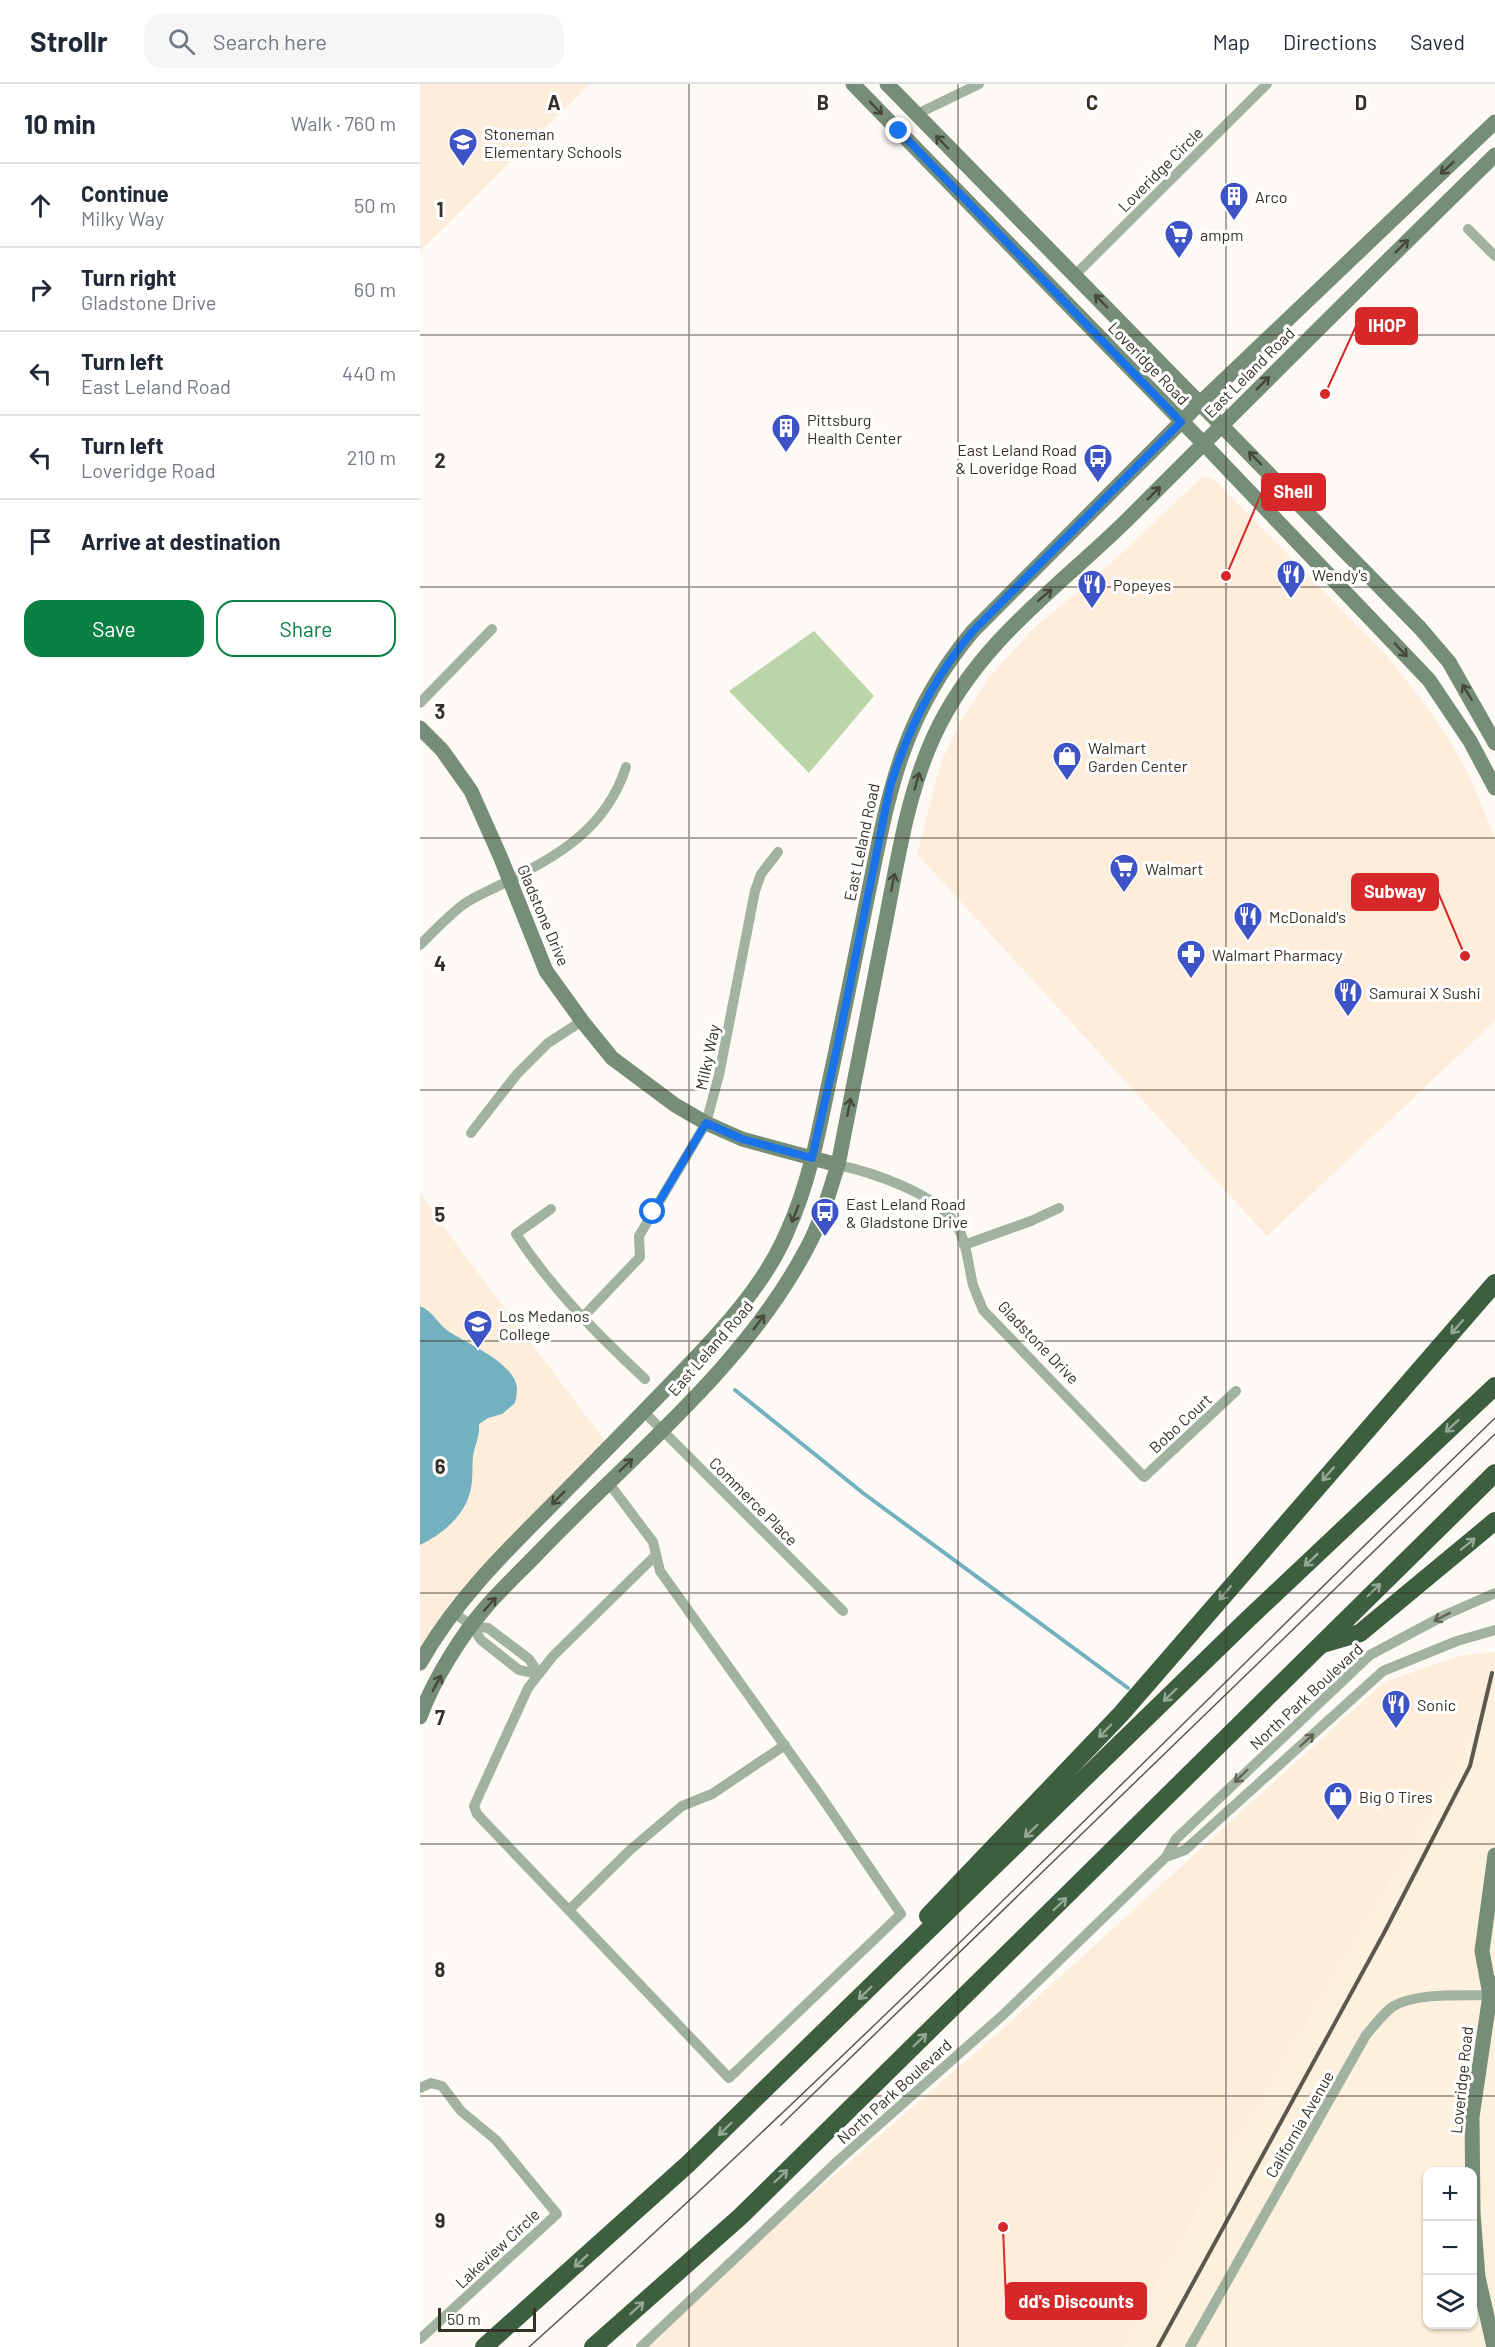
<!DOCTYPE html>
<html lang="en">
<head>
<meta charset="utf-8">
<style>
  :root { --surface:#fff; --page:#f6f6f7; --text:#1f2937; --muted:#747a83; --line:#e0e1e3; --accent:#0b8043 }
  body { margin:0; font-family:Barlow,sans-serif; background:var(--page); color:var(--text) }
  .controls { position:absolute; right:18px; bottom:18px; display:grid; overflow:hidden; border-radius:12px; box-shadow:0 2px 4px #0004 }
  .controls button { width:54px; height:54px; display:grid; place-items:center; padding:0; border:0; border-bottom:2px solid var(--line); background:var(--surface); color:var(--text); font:30px sans-serif }
  .scale { position:absolute; left:18px; bottom:15px; width:98px; box-sizing:border-box; padding-left:6px; border:3px solid #363026; border-top:0; font-size:16px; line-height:21px; white-space:nowrap; color:#363026; -webkit-text-stroke:4px #fff; paint-order:stroke }
  .stop { position:absolute; width:18px; height:18px; margin:-14px; border:4px solid #1a73e8; border-radius:50%; background:#fff }
  .stop.end { background:#1a73e8; border-color:#fff; box-shadow:0 2px 6px #0008 }
  .list { margin:0; padding:0; list-style:none }
  h2 { display:flex; justify-content:space-between; align-items:center; height:78px; margin:0; padding:0 24px; font-size:26px }
  h2 small { font-size:20px; font-weight:400; color:var(--muted) }
  .list li { display:grid; grid-template-columns:39px 1fr auto; gap:18px; align-items:center; box-sizing:border-box; height:84px; padding:0 24px; border-top:2px solid var(--line) }
  .list b { display:block; font-size:22px; white-space:nowrap }
  .list p { margin:0; font-size:20px; white-space:nowrap; color:var(--muted) }
  .list em { font-size:20px; font-style:normal; color:var(--muted) }
  .actions { display:flex; gap:12px; padding:18px 24px }
  .actions a { flex:1; padding:14px 0; border:2px solid var(--accent); border-radius:18px; text-align:center; font-size:21px; color:var(--accent) }
  .actions .main { background:var(--accent); color:#fff }
  .icon { flex:none; width:33px; height:33px; fill:none; stroke:currentColor; stroke-width:2; stroke-linecap:round; stroke-linejoin:round }
  .map { position:relative; flex:none; width:1075px; height:2263px; overflow:hidden }
  header { display:flex; align-items:center; gap:36px; box-sizing:border-box; height:84px; padding:0 30px; background:var(--surface); border-bottom:2px solid var(--line) }
  header strong { font-size:28px }
  nav { display:flex; gap:33px; margin-inline-start:auto; font-size:21px }
  .search { width:420px; height:54px; background:var(--page); display:flex; align-items:center; gap:15px; box-sizing:border-box; padding:0 21px; border-radius:18px; color:var(--muted); font-size:22px }
  main { display:flex }
  aside { flex:1; background:var(--surface) }
  .map>svg:first-child { display:block }
  .commercial { fill:#ffeddc }
  .built { fill:#fdf0dc; fill-rule:evenodd }
  .education { fill:#fdeedb }
  .green { fill:#bcd5a8 }
  .water { fill:#74b1c0 }
  .lines { fill:none; stroke-linecap:round; stroke-linejoin:round }
  .stream { stroke:#74b1c0; stroke-width:4 }
  .street { stroke:#a1b2a1; stroke-width:10 }
  .secondary { stroke:#768e77; stroke-width:15 }
  .highway { stroke:#3d5f3f; stroke-width:18 }
  .tram { stroke:#5d584f; stroke-width:1.5 }
  .rail { stroke:#5d584f; stroke-width:4 }
  .oneway { stroke:#46483a }
  .oneway2 { stroke:#94a795 }
  .oneway3 { stroke:#616457 }
  .route { stroke:#1a73e8; stroke-width:8 }
  .grid { fill:none; stroke:#363026; stroke-width:1.5; stroke-opacity:0.55 }
  .labels { text-anchor:middle; dominant-baseline:central; stroke-width:6; stroke-linejoin:round; paint-order:stroke }
  .poi-label { font-size:16px; fill:#363026; stroke:#fff; text-anchor:start }
  .street-label { font-size:16px; fill:#363026; stroke:#fff }
  .grid-label { font-size:20px; text-anchor:middle; font-weight:bold; fill:#363026; stroke:#fff; stroke-width:6; stroke-linejoin:round; paint-order:stroke }
  .leader { fill:none; stroke:#d62828; stroke-width:2 }
  .callout-dot { fill:#d62828; stroke:#fff; stroke-width:2 }
  .callout { fill:#d62828; stroke:#d62828; stroke-width:2 }
  .callout-label { font-size:18px; text-anchor:middle; font-weight:bold; fill:#fff }
</style>
</head>
<body>
<header>
<strong>Strollr</strong>
<div class="search"><svg class="icon" aria-label="search" viewBox="0 0 24 24"><circle cx="10" cy="10" r="6"/><path d="M15 15l6 6"/></svg>Search here</div>
<nav><a>Map</a><a>Directions</a><a>Saved</a></nav>
</header>
<main>
<aside>
<h2>10 min<small>Walk · 760 m</small></h2>
<ul class="list">
<li><svg class="icon" aria-label="ahead" viewBox="0 0 24 24"><path d="M12 20V5M6 11l6-6 6 6"/></svg><div><b>Continue</b><p>Milky Way</p></div><em>50 m</em></li>
<li><svg class="icon" aria-label="right" viewBox="0 0 24 24"><path d="M7 20v-9h11M14 6l5 5-5 5"/></svg><div><b>Turn right</b><p>Gladstone Drive</p></div><em>60 m</em></li>
<li><svg class="icon" aria-label="left" viewBox="0 0 24 24"><path d="M17 20v-9H6M10 6l-5 5 5 5"/></svg><div><b>Turn left</b><p>East Leland Road</p></div><em>440 m</em></li>
<li><svg class="icon" aria-label="left" viewBox="0 0 24 24"><path d="M17 20v-9H6M10 6l-5 5 5 5"/></svg><div><b>Turn left</b><p>Loveridge Road</p></div><em>210 m</em></li>
<li><svg class="icon" aria-label="arrive" viewBox="0 0 24 24"><path d="M6 21V4h12l-3 4 3 4H6"/></svg><div><b>Arrive at destination</b></div></li>
</ul>
<div class="actions"><a class="main">Save</a><a>Share</a></div>
</aside>
<div class="map">
<svg width="1075" height="2263" viewBox="0 0 1075 2263">
  <rect width="100%" height="100%" fill="#fdfaf5"/>
  <g class="commercial">
    <path d="M 785,393 L 794,395 L 967,572 L 1001,615 L 1029,655 L 1053,699 L 1075,754 L 1075,937 L 847,1152 L 497,770 L 521,678 L 541,637 L 569,593 L 615,543 L 690,480 L 780,395 Z"/>
    <path d="M 1075,1568 L 1075,1581 L 1044,1674 L 808,2072 L 703,2263 L 216,2263 L 587,1941 L 964,1598 L 1042,1571 Z"/>
  </g>
  <path class="built" d="M 1075,1581 L 1075,2263 L 703,2263 L 808,2072 L 1044,1674 ZM 1008,2088 L 1052,2088 L 1052,2240 L 1008,2240 Z"/>
  <g class="education">
    <path d="M 0,0 L 170,0 L 0,167 Z"/>
    <path d="M 0,1109 L 43,1169 L 189,1362 L 95,1457 L 0,1579 Z"/>
  </g>
  <path class="green" d="M 394,547 L 454,612 L 389,689 L 309,607 Z"/>
  <path class="water" d="M 0,1222 C 13,1227 17,1239 28,1247 C 46,1259 96,1279 97,1305 C 97,1309 96,1315 95,1319 L 82,1330 L 68,1334 L 59,1340 C 60,1352 55,1360 53,1372 C 52,1382 53,1394 51,1404 C 46,1431 23,1450 0,1461 Z"/>
  <g class="lines">
    <path class="stream" d="M 315,1306 L 443,1409 L 708,1604"/>
    <g class="street">
      <path d="M 495,31 L 559,0"/>
      <path d="M 1048,145 L 1075,172"/>
      <path d="M 655,191 L 847,0"/>
      <path d="M 0,619 L 72,545"/>
      <path d="M 0,861 C 14,847 28,832 44,820 C 56,812 71,806 84,799 C 139,771 186,745 206,683"/>
      <path d="M 51,1049 L 97,990 L 128,959 L 162,937"/>
      <path d="M 418,1081 C 451,1088 515,1109 535,1139 C 547,1156 548,1181 553,1201 C 556,1209 560,1218 563,1226 L 724,1393 L 816,1307"/>
      <path d="M 131,1125 L 96,1150 C 132,1205 177,1250 225,1295"/>
      <path d="M 544,1161 L 611,1137 L 639,1124"/>
      <path d="M 162,1234 L 220,1173 L 219,1152 L 286,1039 L 299,991 L 335,807 L 341,790 L 358,768"/>
      <path d="M 224,1328 L 423,1527"/>
      <path d="M 188,1398 L 233,1458 L 240,1487 L 400,1711 L 481,1830 L 309,1994 L 57,1730 L 54,1722 L 108,1604 L 133,1572 L 236,1471"/>
      <path d="M 33,1528 L 52,1542 L 61,1556 L 99,1586 L 119,1590 L 109,1575 L 68,1544 L 52,1542"/>
      <path d="M 746,1773 L 765,1766 L 963,1587 L 1037,1557 L 1075,1546"/>
      <path d="M 149,1826 L 210,1766 L 262,1722 L 292,1710 L 365,1661"/>
      <path d="M 0,2004 L 11,1999 L 22,2002 L 41,2027 L 76,2056 L 137,2130 L 0,2255"/>
      <path d="M 221,2263 L 420,2075 L 584,1930 L 746,1773 L 756,1755 L 950,1571 L 1025,1531 L 1075,1509"/>
      <path d="M 770,2263 L 946,1951 C 954,1942 962,1931 972,1923 C 995,1908 1043,1912 1070,1911"/>
    </g>
    <g class="secondary">
      <path d="M 433,0 L 783,359 L 1009,596 L 1050,657 L 1075,704"/>
      <path d="M 467,0 L 1000,544 L 1029,578 L 1075,659"/>
      <path d="M 0,644 L 22,666 L 51,707 L 80,772 L 126,887 L 162,937 L 192,974 L 255,1021 L 286,1039 L 322,1055 L 418,1081"/>
      <path d="M 0,1579 C 33,1520 80,1473 127,1426 C 171,1381 215,1337 258,1292 C 298,1251 345,1201 367,1148 C 388,1102 398,1052 408,1003 C 423,936 436,868 450,801 C 470,701 485,628 553,547 L 780,319 L 1075,38"/>
      <path d="M 0,1633 C 13,1597 40,1553 65,1524 C 82,1504 101,1487 119,1468 C 212,1371 325,1283 388,1162 C 402,1136 409,1108 418,1081 C 433,1003 449,925 464,846 C 477,781 486,713 514,652 C 558,557 637,505 709,434 C 831,312 952,191 1075,71"/>
      <path d="M 1070,1911 L 1062,1867 L 1075,1771"/>
      <path d="M 1074,2263 L 1058,2193 L 1053,2129 L 1052,2033 L 1070,1911 L 1075,1899"/>
    </g>
    <g class="highway">
      <path d="M 902,1560 L 940,1549 L 1075,1437"/>
      <path d="M 508,1832 L 701,1630 L 1075,1199"/>
      <path d="M 64,2263 L 268,2080 L 826,1537 L 1075,1302"/>
      <path d="M 173,2263 L 321,2132 L 1075,1389"/>
    </g>
    <g class="tram">
      <path d="M 361,2041 L 1075,1350"/>
      <path d="M 109,2263 C 441,1965 755,1645 1075,1334"/>
    </g>
    <path class="rail" d="M 738,2263 L 964,1849 L 1050,1682 L 1072,1589"/>
  </g>
  <defs><path id="oneway-shaft" d="M-6 0H5M1.5-3L5.5 0L1.5 3" fill="none" stroke-width="1.6" stroke-linecap="round" stroke-linejoin="round" transform="scale(1.5)"/></defs>
  <g class="oneway">
    <use href="#oneway-shaft" transform="translate(456 24) rotate(46)"/>
    <use href="#oneway-shaft" transform="translate(522 58) rotate(-134)"/>
    <use href="#oneway-shaft" transform="translate(1027 84) rotate(137)"/>
    <use href="#oneway-shaft" transform="translate(982 162) rotate(-45)"/>
    <use href="#oneway-shaft" transform="translate(681 217) rotate(-134)"/>
    <use href="#oneway-shaft" transform="translate(843 299) rotate(-45)"/>
    <use href="#oneway-shaft" transform="translate(835 374) rotate(-134)"/>
    <use href="#oneway-shaft" transform="translate(734 409) rotate(-45)"/>
    <use href="#oneway-shaft" transform="translate(625 511) rotate(-40)"/>
    <use href="#oneway-shaft" transform="translate(981 566) rotate(47)"/>
    <use href="#oneway-shaft" transform="translate(1047 608) rotate(-121)"/>
    <use href="#oneway-shaft" transform="translate(497 697) rotate(-74)"/>
    <use href="#oneway-shaft" transform="translate(473 798) rotate(-79)"/>
    <use href="#oneway-shaft" transform="translate(429 1023) rotate(-79)"/>
    <use href="#oneway-shaft" transform="translate(375 1130) rotate(112)"/>
    <use href="#oneway-shaft" transform="translate(339 1238) rotate(-53)"/>
    <use href="#oneway-shaft" transform="translate(206 1381) rotate(-44)"/>
    <use href="#oneway-shaft" transform="translate(138 1414) rotate(135)"/>
    <use href="#oneway-shaft" transform="translate(70 1520) rotate(-48)"/>
    <use href="#oneway-shaft" transform="translate(17 1599) rotate(-61)"/>
  </g>
  <g class="oneway2">
    <use href="#oneway-shaft" transform="translate(1037 1243) rotate(131)"/>
    <use href="#oneway-shaft" transform="translate(1032 1342) rotate(137)"/>
    <use href="#oneway-shaft" transform="translate(908 1390) rotate(131)"/>
    <use href="#oneway-shaft" transform="translate(1048 1460) rotate(-39)"/>
    <use href="#oneway-shaft" transform="translate(891 1476) rotate(137)"/>
    <use href="#oneway-shaft" transform="translate(954 1506) rotate(-44)"/>
    <use href="#oneway-shaft" transform="translate(805 1509) rotate(130)"/>
    <use href="#oneway-shaft" transform="translate(750 1611) rotate(136)"/>
    <use href="#oneway-shaft" transform="translate(685 1647) rotate(134)"/>
    <use href="#oneway-shaft" transform="translate(611 1747) rotate(136)"/>
    <use href="#oneway-shaft" transform="translate(640 1820) rotate(-44)"/>
    <use href="#oneway-shaft" transform="translate(445 1909) rotate(136)"/>
    <use href="#oneway-shaft" transform="translate(500 1956) rotate(-44)"/>
    <use href="#oneway-shaft" transform="translate(305 2045) rotate(136)"/>
    <use href="#oneway-shaft" transform="translate(361 2092) rotate(-44)"/>
    <use href="#oneway-shaft" transform="translate(161 2177) rotate(138)"/>
    <use href="#oneway-shaft" transform="translate(217 2224) rotate(-42)"/>
  </g>
  <g class="oneway3">
    <use href="#oneway-shaft" transform="translate(1022 1533) rotate(153)"/>
    <use href="#oneway-shaft" transform="translate(887 1656) rotate(-42)"/>
    <use href="#oneway-shaft" transform="translate(821 1692) rotate(136)"/>
  </g>
  <g class="lines">
    <path class="route" d="M 233,1128 L 286,1039 L 322,1055 L 392,1074 L 416,969 L 470,703 C 488,645 514,593 553,547 L 761,338 L 479,47"/>
  </g>
  <path class="grid" d="M 269,0 L 269,2263M 538,0 L 538,2263M 806,0 L 806,2263M 0,251 L 1075,251M 0,503 L 1075,503M 0,754 L 1075,754M 0,1006 L 1075,1006M 0,1257 L 1075,1257M 0,1509 L 1075,1509M 0,1760 L 1075,1760M 0,2012 L 1075,2012"/>
  <defs>
    <g id="school-pin" transform="scale(1.5)"><path d="M0 17L-7.5 6A9.5 9.5 0 1 1 7.5 6Z" fill="#3d53c6" stroke="#fff"/><path d="M0-5L7-2L0 1L-7-2ZM-4 1L0 2.5L4 1V4Q0 6-4 4Z" fill="#fff"/></g>
    <g id="building-pin" transform="scale(1.5)"><path d="M0 17L-7.5 6A9.5 9.5 0 1 1 7.5 6Z" fill="#3d53c6" stroke="#fff"/><path d="M-4-6H4V6H1V3H-1V6H-4ZM-2.5-4.3h1.7v1.8h-1.7ZM.8-4.3h1.7v1.8H.8ZM-2.5-1h1.7V.8h-1.7ZM.8-1h1.7V.8H.8Z" fill="#fff"/></g>
    <g id="supermarket-pin" transform="scale(1.5)"><path d="M0 17L-7.5 6A9.5 9.5 0 1 1 7.5 6Z" fill="#3d53c6" stroke="#fff"/><path d="M-6-5.5h2.5l.6 2H6L4.5 2H-2.5L-4.4-4H-6ZM-1.5 3.2a1.3 1.3 0 1 0 .1 0ZM3 3.2a1.3 1.3 0 1 0 .1 0Z" fill="#fff"/></g>
    <g id="bus-pin" transform="scale(1.5)"><path d="M0 17L-7.5 6A9.5 9.5 0 1 1 7.5 6Z" fill="#3d53c6" stroke="#fff"/><path d="M-5-6H5V4H4V6H2V4H-2V6H-4V4H-5ZM-3.5-4V0h7V-4ZM-3.5 1.2v1.5H-2V1.2ZM2 1.2v1.5H3.5V1.2Z" fill="#fff"/></g>
    <g id="restaurant-pin" transform="scale(1.5)"><path d="M0 17L-7.5 6A9.5 9.5 0 1 1 7.5 6Z" fill="#3d53c6" stroke="#fff"/><path d="M-5-6h1v4h1v-4h1v4h1v-4h1v5L-1.5 .5V6h-2V.5L-5-1ZM5-6V6H3V1.5H1.5Q1.5-4 5-6Z" fill="#fff"/></g>
    <g id="shop-pin" transform="scale(1.5)"><path d="M0 17L-7.5 6A9.5 9.5 0 1 1 7.5 6Z" fill="#3d53c6" stroke="#fff"/><path d="M-5-2.5h2.3a2.7 3.5 0 0 1 5.4 0H5L5.5 6h-11ZM-1.5-2.5h3a1.5 2.3 0 0 0-3 0Z" fill="#fff"/></g>
    <g id="pharmacy-pin" transform="scale(1.5)"><path d="M0 17L-7.5 6A9.5 9.5 0 1 1 7.5 6Z" fill="#3d53c6" stroke="#fff"/><path d="M-2-6h4v4h4v4h-4v4h-4v-4h-4v-4h4Z" fill="#fff"/></g>
    <g id="university-pin" transform="scale(1.5)"><path d="M0 17L-7.5 6A9.5 9.5 0 1 1 7.5 6Z" fill="#3d53c6" stroke="#fff"/><path d="M0-5L7-2L0 1L-7-2ZM-4 1L0 2.5L4 1V4Q0 6-4 4Z" fill="#fff"/></g>
  </defs>
  <g fill-rule="evenodd">
    <use href="#school-pin" x="43" y="58"/>
    <use href="#building-pin" x="814" y="112"/>
    <use href="#supermarket-pin" x="759" y="150"/>
    <use href="#building-pin" x="366" y="344"/>
    <use href="#bus-pin" x="678" y="374"/>
    <use href="#restaurant-pin" x="871" y="490"/>
    <use href="#restaurant-pin" x="672" y="500"/>
    <use href="#shop-pin" x="647" y="672"/>
    <use href="#supermarket-pin" x="704" y="784"/>
    <use href="#restaurant-pin" x="828" y="832"/>
    <use href="#pharmacy-pin" x="771" y="870"/>
    <use href="#restaurant-pin" x="928" y="908"/>
    <use href="#bus-pin" x="405" y="1128"/>
    <use href="#university-pin" x="58" y="1240"/>
    <use href="#restaurant-pin" x="976" y="1620"/>
    <use href="#shop-pin" x="918" y="1712"/>
  </g>
  <g class="labels">
    <g class="poi-label">
      <text x="64" y="49">Stoneman<tspan x="64" dy="18">Elementary Schools</tspan></text>
      <text x="835" y="112">Arco</text>
      <text x="780" y="150">ampm</text>
      <text x="387" y="335">Pittsburg<tspan x="387" dy="18">Health Center</tspan></text>
      <text x="657" y="365" text-anchor="end">East Leland Road<tspan x="657" dy="18">&amp; Loveridge Road</tspan></text>
      <text x="892" y="490">Wendy's</text>
      <text x="693" y="500">Popeyes</text>
      <text x="668" y="663">Walmart<tspan x="668" dy="18">Garden Center</tspan></text>
      <text x="725" y="784">Walmart</text>
      <text x="849" y="832">McDonald's</text>
      <text x="792" y="870">Walmart Pharmacy</text>
      <text x="949" y="908">Samurai X Sushi</text>
      <text x="426" y="1119">East Leland Road<tspan x="426" dy="18">&amp; Gladstone Drive</tspan></text>
      <text x="79" y="1231">Los Medanos<tspan x="79" dy="18">College</tspan></text>
      <text x="997" y="1620">Sonic</text>
      <text x="939" y="1712">Big O Tires</text>
    </g>
    <g class="street-label">
      <text transform="translate(740 85) rotate(-45)">Loveridge Circle</text>
      <text transform="translate(729 279) rotate(46)">Loveridge Road</text>
      <text transform="translate(829 288) rotate(-45)">East Leland Road</text>
      <text transform="translate(441 758) rotate(-78)">East Leland Road</text>
      <text transform="translate(124 831) rotate(67)">Gladstone Drive</text>
      <text transform="translate(287 973) rotate(-78)">Milky Way</text>
      <text transform="translate(619 1258) rotate(46)">Gladstone Drive</text>
      <text transform="translate(290 1264) rotate(-49)">East Leland Road</text>
      <text transform="translate(760 1339) rotate(-43)">Bobo Court</text>
      <text transform="translate(334 1417) rotate(45)">Commerce Place</text>
      <text transform="translate(886 1612) rotate(-43)">North Park Boulevard</text>
      <text transform="translate(1041 1996) rotate(-84)">Loveridge Road</text>
      <text transform="translate(474 2007) rotate(-42)">North Park Boulevard</text>
      <text transform="translate(879 2040) rotate(-60)">California Avenue</text>
      <text transform="translate(77 2164) rotate(-43)">Lakeview Circle</text>
    </g>
  </g>
  <g class="grid-label">
    <text x="134" y="26">A</text>
    <text x="403" y="26">B</text>
    <text x="672" y="26">C</text>
    <text x="941" y="26">D</text>
    <text x="20" y="133">1</text>
    <text x="20" y="384">2</text>
    <text x="20" y="635">3</text>
    <text x="20" y="887">4</text>
    <text x="20" y="1138">5</text>
    <text x="20" y="1390">6</text>
    <text x="20" y="1641">7</text>
    <text x="20" y="1893">8</text>
    <text x="20" y="2144">9</text>
  </g>
  <path class="leader" d="M905 310L936 242M806 492L842 408M1045 872L1018 808M583 2143L586 2217"/>
  <g class="callout-dot">
    <circle cx="905" cy="310" r="6"/>
    <circle cx="806" cy="492" r="6"/>
    <circle cx="1045" cy="872" r="6"/>
    <circle cx="583" cy="2143" r="6"/>
  </g>
  <g class="callout">
    <rect x="936" y="224" width="61" height="36" rx="6"/>
    <rect x="842" y="390" width="63" height="36" rx="6"/>
    <rect x="932" y="790" width="86" height="36" rx="6"/>
    <rect x="586" y="2199" width="140" height="36" rx="6"/>
  </g>
  <g class="callout-label">
    <text x="967" y="248">IHOP</text>
    <text x="873" y="414">Shell</text>
    <text x="975" y="814">Subway</text>
    <text x="656" y="2224">dd's Discounts</text>
  </g>
</svg>
<div class="controls">
<button>+</button>
<button>−</button>
<button><svg class="icon" aria-label="layers" viewBox="0 0 24 24"><path d="M12 4l9 5-9 5-9-5zM3 14l9 5 9-5"/></svg></button>
</div>
<div class="scale">50 m</div>
<div class="stop" style="left:233px;top:1128px"></div>
<div class="stop end" style="left:479px;top:47px"></div>
</div>
</main>
</body>
</html>
